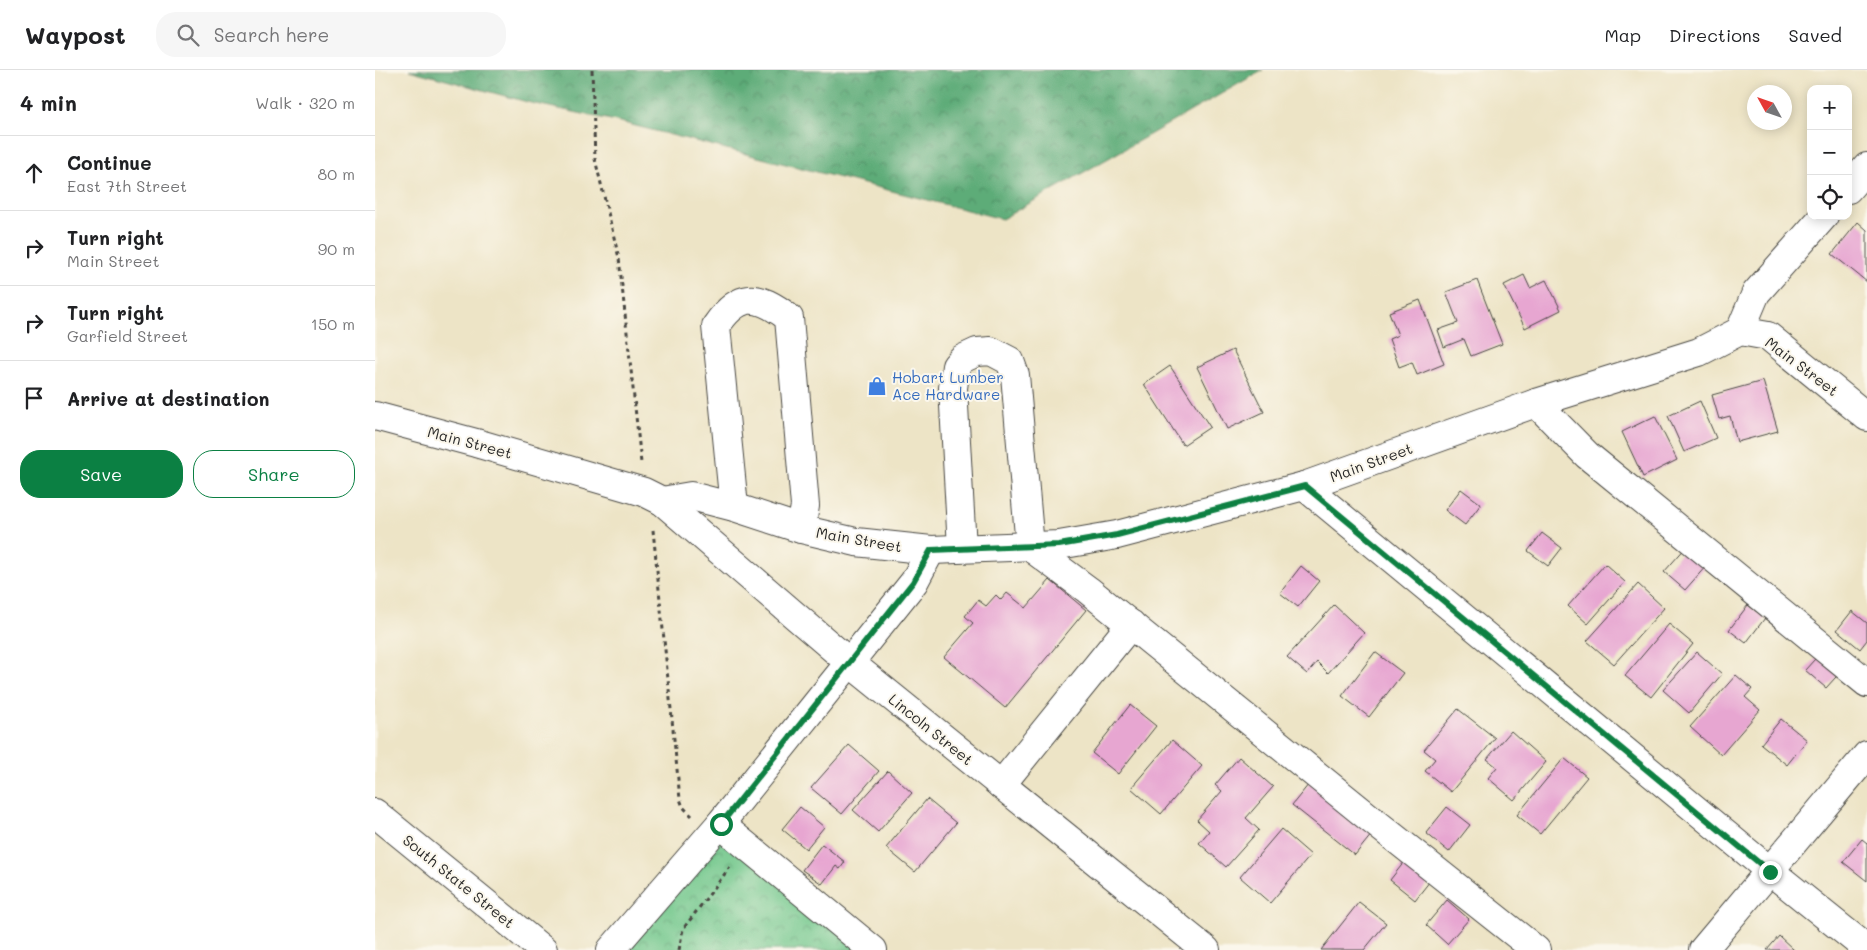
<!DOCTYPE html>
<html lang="en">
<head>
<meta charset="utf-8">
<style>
  :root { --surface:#fff; --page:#f6f6f6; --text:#202124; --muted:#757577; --line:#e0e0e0; --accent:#0b8043 }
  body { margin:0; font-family:Mali,sans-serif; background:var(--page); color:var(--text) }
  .controls { position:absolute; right:15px; top:15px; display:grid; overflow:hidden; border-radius:10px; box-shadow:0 2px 12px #0003 }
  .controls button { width:45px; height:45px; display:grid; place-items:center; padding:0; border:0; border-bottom:1px solid var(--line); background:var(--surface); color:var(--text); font:25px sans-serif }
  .compass { position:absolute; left:1372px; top:15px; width:45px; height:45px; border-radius:50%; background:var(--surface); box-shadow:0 2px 12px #0003; rotate:310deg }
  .stop { position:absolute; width:15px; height:15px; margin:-11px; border:4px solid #0b8043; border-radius:50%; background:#fff }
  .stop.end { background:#0b8043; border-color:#fff; box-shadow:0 1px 5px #0008 }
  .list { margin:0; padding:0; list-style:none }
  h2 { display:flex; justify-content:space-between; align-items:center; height:65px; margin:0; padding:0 20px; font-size:21px }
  h2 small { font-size:16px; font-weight:400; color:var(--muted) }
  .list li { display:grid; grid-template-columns:32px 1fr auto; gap:15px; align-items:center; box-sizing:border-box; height:75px; padding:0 20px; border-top:1px solid var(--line) }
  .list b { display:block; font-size:19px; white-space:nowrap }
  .list p { margin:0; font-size:16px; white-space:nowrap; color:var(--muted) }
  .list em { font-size:16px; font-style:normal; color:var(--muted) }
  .actions { display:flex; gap:10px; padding:15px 20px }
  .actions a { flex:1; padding:11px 0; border:1px solid var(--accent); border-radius:20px; text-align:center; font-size:18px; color:var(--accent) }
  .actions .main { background:var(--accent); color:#fff }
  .icon { flex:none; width:28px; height:28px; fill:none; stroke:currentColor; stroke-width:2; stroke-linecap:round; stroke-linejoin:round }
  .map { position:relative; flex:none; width:1492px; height:880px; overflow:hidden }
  header { display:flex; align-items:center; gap:30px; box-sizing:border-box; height:70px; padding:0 25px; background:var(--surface); border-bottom:1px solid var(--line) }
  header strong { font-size:24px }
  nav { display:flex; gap:28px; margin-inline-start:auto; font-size:18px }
  .search { width:350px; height:45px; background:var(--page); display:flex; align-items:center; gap:12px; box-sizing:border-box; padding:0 18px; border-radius:20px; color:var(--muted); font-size:19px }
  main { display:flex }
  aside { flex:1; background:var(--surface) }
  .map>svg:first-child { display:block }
  .forest { fill:url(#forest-crowns); stroke:#446c52 }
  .park { fill:url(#park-crowns); stroke:#4e795c }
  .building { fill:#e7a6d1 }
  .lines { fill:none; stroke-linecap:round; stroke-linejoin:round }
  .minor-casing { stroke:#484742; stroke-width:30 }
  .major-casing { stroke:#484742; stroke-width:30 }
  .path { stroke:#484742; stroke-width:3; stroke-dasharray:4 4; stroke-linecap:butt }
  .minor { stroke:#fff; stroke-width:28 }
  .major { stroke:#fff; stroke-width:28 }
  .route { stroke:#0b8043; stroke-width:6 }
  .labels { text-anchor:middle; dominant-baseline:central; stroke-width:4; stroke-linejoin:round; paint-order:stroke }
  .street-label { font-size:15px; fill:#2b2b2b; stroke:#fbf7ec }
  .shop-label { font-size:15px; fill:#366cbe; stroke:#fbf7ec; text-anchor:start }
</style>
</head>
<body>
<header>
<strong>Waypost</strong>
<div class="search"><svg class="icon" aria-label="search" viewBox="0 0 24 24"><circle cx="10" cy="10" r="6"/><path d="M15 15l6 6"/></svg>Search here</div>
<nav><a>Map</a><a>Directions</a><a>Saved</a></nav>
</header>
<main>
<aside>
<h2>4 min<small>Walk · 320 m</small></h2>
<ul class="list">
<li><svg class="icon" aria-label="ahead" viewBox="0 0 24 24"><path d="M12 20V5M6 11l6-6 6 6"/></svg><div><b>Continue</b><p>East 7th Street</p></div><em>80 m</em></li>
<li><svg class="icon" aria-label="right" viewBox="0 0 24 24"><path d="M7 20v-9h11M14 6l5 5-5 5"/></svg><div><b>Turn right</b><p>Main Street</p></div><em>90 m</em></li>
<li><svg class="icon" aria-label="right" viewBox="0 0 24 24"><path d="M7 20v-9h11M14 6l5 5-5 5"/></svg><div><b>Turn right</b><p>Garfield Street</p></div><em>150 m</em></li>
<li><svg class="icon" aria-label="arrive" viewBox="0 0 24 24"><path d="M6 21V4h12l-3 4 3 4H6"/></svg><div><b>Arrive at destination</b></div></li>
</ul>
<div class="actions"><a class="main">Save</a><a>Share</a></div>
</aside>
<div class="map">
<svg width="1492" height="880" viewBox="0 0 1492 880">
  <defs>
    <pattern id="forest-crowns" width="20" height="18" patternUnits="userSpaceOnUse" patternTransform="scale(1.25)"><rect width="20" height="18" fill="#5dac78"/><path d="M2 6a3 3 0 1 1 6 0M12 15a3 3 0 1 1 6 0" fill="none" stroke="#4d8c63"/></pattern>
    <pattern id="park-crowns" width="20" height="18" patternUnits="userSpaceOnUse" patternTransform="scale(1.25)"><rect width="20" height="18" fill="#72c78c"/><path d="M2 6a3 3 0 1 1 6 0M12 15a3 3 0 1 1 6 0" fill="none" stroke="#5ea273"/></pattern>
  </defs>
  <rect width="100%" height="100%" fill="#fbf7ec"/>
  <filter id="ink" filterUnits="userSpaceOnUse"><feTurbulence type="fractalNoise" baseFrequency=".02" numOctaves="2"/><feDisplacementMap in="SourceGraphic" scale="10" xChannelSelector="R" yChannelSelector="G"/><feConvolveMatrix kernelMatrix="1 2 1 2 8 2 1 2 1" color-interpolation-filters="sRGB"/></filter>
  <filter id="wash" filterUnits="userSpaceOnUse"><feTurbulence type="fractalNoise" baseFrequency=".0096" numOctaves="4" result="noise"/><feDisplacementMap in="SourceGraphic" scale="20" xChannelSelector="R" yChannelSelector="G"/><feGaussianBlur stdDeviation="1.12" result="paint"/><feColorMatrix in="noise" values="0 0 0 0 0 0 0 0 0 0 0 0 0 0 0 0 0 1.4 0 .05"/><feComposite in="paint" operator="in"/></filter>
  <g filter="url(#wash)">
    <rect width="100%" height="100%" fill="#ede4c6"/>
    <path class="forest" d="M 34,0 L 888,0 L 627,149 L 241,51 L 156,33 Z"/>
    <path class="park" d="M 349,764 L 488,880 L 249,880 Z"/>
    <g id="blocks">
      <g class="building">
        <path d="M 1483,152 L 1492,160 L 1492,212 L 1457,184 Z"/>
        <path d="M 1149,205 L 1155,218 L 1171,210 L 1186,240 L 1150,258 L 1129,215 Z"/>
        <path d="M 1102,210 L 1127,274 L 1096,286 L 1089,269 L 1069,277 L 1063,260 L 1083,253 L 1071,222 Z"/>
        <path d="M 1045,230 L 1069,294 L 1042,305 L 1037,292 L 1024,297 L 1014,269 L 1023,265 L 1014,242 Z"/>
        <path d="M 858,280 L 889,342 L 852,359 L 822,297 Z"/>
        <path d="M 795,296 L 835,357 L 808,375 L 769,314 Z"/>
        <path d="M 1388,311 L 1403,361 L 1362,372 L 1355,346 L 1344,349 L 1337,325 Z"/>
        <path d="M 1325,331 L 1341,368 L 1309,382 L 1293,346 Z"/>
        <path d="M 1280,346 L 1302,390 L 1268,407 L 1247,362 Z"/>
        <path d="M 1086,419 L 1106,434 L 1090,455 L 1070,440 Z"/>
        <path d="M 1167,463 L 1187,478 L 1173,496 L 1153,481 Z"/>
        <path d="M 1312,476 L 1332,495 L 1310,520 L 1289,502 Z"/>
        <path d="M 1230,494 L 1250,512 L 1213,554 L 1193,536 Z"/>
        <path d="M 926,496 L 944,511 L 923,537 L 905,523 Z"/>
        <path d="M 675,510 L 711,540 L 630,638 L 569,587 L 598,553 L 590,546 L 603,530 L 611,536 L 621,525 L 626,530 L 632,523 L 651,538 Z"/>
        <path d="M 1263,514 L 1289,538 L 1239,594 L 1212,571 Z"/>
        <path d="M 959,535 L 989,563 L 953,603 L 942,592 L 932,604 L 912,587 Z"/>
        <path d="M 1373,535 L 1390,548 L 1371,573 L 1354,560 Z"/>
        <path d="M 1477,541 L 1492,553 L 1492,570 L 1485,579 L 1462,560 Z"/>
        <path d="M 1294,554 L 1318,574 L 1276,627 L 1250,606 Z"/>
        <path d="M 1449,579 L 1470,597 L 1451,618 L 1430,600 Z"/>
        <path d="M 1000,582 L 1028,603 L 994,647 L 967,626 Z"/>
        <path d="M 1322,582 L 1347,604 L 1314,643 L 1288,620 Z"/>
        <path d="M 1361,605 L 1377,619 L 1370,627 L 1385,640 L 1346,685 L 1315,657 Z"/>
        <path d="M 755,635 L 781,656 L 743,704 L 717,683 Z"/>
        <path d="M 1083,639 L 1120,668 L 1076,722 L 1050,701 L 1060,689 L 1049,680 Z"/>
        <path d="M 1406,649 L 1432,670 L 1412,695 L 1386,674 Z"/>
        <path d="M 1136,661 L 1171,692 L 1139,730 L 1113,708 L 1122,697 L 1112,689 Z"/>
        <path d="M 797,670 L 827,696 L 786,744 L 756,718 Z"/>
        <path d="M 474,675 L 504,701 L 467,744 L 436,718 Z"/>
        <path d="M 864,687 L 898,717 L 871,748 L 884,760 L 851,797 L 824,773 L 834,761 L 822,750 L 847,721 L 840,715 Z"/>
        <path d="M 1189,688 L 1212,707 L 1165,764 L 1142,745 Z"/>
        <path d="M 513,701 L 537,723 L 503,762 L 478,740 Z"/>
        <path d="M 938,709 L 1001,759 L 980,785 L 917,735 Z"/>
        <path d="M 552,729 L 581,753 L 540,802 L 511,778 Z"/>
        <path d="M 425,737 L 449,757 L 431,779 L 407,759 Z"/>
        <path d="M 1072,737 L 1095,755 L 1074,782 L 1051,763 Z"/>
        <path d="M 906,759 L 936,785 L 895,833 L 865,807 Z"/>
        <path d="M 1487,769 L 1492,773 L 1492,811 L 1468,792 Z"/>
        <path d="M 447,774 L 470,792 L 465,799 L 461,796 L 447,814 L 427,800 Z"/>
        <path d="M 1030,791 L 1055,811 L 1040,830 L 1015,810 Z"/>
        <path d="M 1072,830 L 1094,849 L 1072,874 L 1051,855 Z"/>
        <path d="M 984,832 L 1011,853 L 989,880 L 946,880 Z"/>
        <path d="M 1404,866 L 1419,880 L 1392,880 Z"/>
      </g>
    </g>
  </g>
  <g filter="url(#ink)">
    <use href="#blocks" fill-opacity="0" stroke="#484742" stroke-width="1"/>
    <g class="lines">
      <g class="minor-casing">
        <g id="minor">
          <path d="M 1473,119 L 1492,97"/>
          <path d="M 1365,261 L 1381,223 L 1449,146"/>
          <path d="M 1161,333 L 1212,385 L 1492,613"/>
          <path d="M 929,416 L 1395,801 L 1492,879"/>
          <path d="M 287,431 L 316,426 L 359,437 L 426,459 L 481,472 L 556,480 L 684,475 L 742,465 L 929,416 L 1161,333 L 1324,282 L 1365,261 L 1393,266 L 1492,347"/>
          <path d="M 359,437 L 341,256 C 364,222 382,223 414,248 L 430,436 L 426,459"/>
          <path d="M 587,478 L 578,318 L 581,296 L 587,289 L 602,282 L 616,281 L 635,291 L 640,305 L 655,477 L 713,520 L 997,750 L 1161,880"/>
          <path d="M 626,715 L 756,554"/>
          <path d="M 0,743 L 168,880"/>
          <path d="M 345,754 L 498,880"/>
          <path d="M 236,880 L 345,754 L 539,512 L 556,480"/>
          <path d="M 1328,880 L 1492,685"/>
        </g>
      </g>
      <g class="major-casing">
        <path id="major" d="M 0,346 L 101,373 L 269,422 L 287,431 L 474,592 L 831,880"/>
      </g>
      <g class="path">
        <path d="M 217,0 L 220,89 L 244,188 L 266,393"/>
        <path d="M 278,460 L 305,729 L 308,737 L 317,746"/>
        <path d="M 304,880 L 308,859 L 355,797"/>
      </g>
      <use href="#minor" class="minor"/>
      <use href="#major" class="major"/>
    </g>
  </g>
  <g class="lines" filter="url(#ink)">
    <path class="route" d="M 346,754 L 538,512 L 556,480 L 684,475 L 742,465 L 930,416 L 1395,802"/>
  </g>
  <defs>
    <g id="shop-bare" transform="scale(1.5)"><path d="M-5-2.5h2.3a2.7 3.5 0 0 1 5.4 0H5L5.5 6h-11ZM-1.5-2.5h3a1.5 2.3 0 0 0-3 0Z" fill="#3f7fe0" stroke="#fbf7ec" stroke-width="2.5" paint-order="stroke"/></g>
  </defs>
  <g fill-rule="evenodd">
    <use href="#shop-bare" x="502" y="316"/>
  </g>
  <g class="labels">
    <g class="street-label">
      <text transform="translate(1427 296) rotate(37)">Main Street</text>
      <text transform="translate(95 372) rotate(15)">Main Street</text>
      <text transform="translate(996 392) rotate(-20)">Main Street</text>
      <text transform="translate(484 469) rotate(10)">Main Street</text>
      <text transform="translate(556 659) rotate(39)">Lincoln Street</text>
      <text transform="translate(84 811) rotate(39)">South State Street</text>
    </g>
    <g class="shop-label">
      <text x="517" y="307">Hobart Lumber<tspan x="517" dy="17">Ace Hardware</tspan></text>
    </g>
  </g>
</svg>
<div class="controls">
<button>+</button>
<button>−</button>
<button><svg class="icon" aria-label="locate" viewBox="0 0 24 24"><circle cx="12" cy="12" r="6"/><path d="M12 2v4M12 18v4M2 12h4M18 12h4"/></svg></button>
</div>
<svg class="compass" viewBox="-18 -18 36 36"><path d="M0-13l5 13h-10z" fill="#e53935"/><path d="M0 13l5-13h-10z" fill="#757577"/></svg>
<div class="stop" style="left:346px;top:754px"></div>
<div class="stop end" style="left:1395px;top:802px"></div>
</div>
</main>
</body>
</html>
